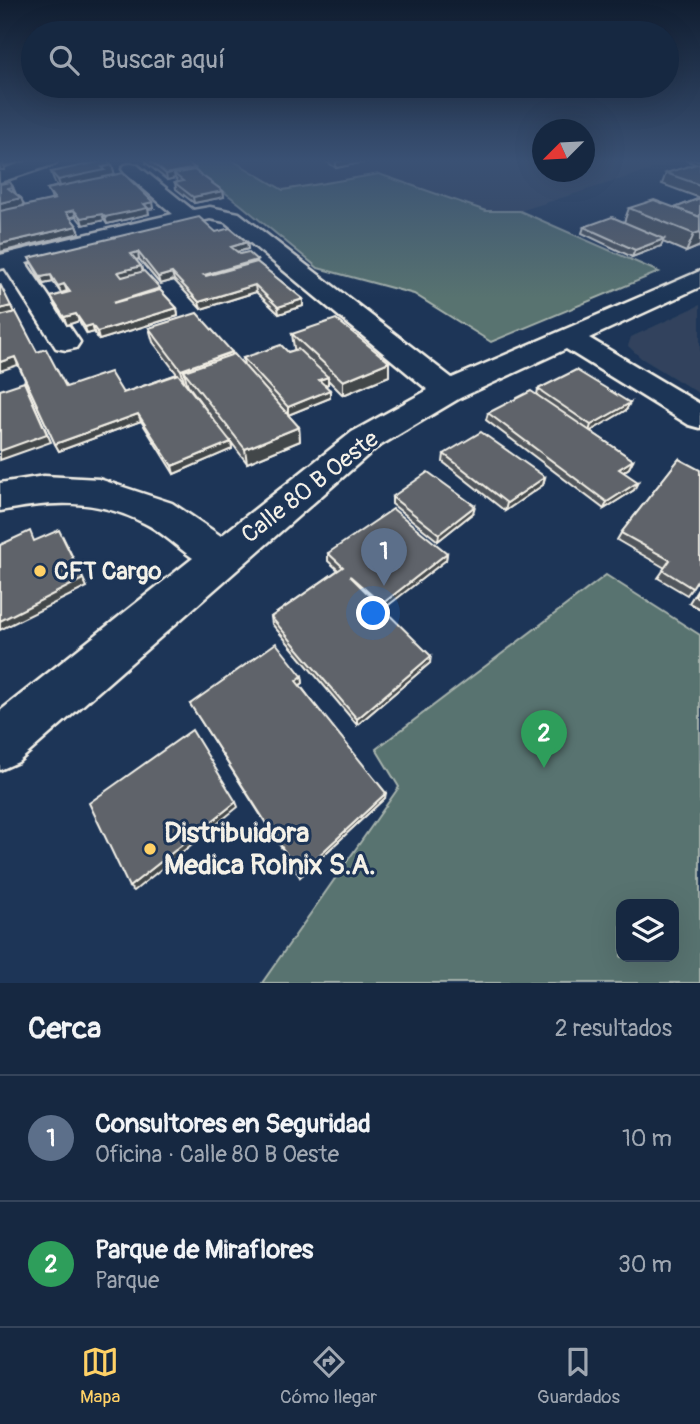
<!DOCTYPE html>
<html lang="es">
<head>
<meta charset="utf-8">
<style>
  :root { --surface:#162841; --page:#1f3048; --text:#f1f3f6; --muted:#9ea6b1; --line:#35445a; --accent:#ffd166 }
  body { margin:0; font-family:Pangolin,sans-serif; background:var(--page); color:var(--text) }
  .controls { position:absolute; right:21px; bottom:21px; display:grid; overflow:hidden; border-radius:14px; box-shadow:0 7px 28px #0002 }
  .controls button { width:63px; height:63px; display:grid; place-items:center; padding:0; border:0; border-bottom:2px solid var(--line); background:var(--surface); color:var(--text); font:35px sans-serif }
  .compass { position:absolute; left:532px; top:119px; width:63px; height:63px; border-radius:50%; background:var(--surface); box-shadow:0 7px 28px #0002; rotate:246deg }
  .you { position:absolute; left:374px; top:614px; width:24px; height:24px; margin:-18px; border:5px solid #fff; border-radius:50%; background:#1a73e8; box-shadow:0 0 0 10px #1a73e833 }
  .badge { display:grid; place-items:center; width:46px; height:46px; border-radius:50%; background:var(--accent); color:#fff; font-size:23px; font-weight:700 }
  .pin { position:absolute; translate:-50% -58px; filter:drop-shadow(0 2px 4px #0008) }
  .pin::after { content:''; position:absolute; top:37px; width:24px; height:21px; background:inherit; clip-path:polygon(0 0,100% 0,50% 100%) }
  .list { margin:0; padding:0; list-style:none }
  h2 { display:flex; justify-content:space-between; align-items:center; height:91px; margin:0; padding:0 28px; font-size:30px }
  h2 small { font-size:23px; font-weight:400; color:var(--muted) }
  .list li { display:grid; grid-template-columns:46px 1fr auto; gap:21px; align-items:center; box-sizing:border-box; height:126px; padding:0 28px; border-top:2px solid var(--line) }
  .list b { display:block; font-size:26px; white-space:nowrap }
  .list p { margin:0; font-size:23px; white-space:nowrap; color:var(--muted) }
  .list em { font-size:23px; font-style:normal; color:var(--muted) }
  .icon { flex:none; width:38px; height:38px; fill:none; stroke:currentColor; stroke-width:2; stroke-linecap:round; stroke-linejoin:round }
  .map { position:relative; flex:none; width:700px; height:983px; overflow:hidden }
  .search { position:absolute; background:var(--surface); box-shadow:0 7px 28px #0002; left:21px; right:21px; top:21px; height:77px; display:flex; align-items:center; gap:18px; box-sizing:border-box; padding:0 24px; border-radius:38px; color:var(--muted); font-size:26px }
  .sheet { height:343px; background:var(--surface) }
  nav { display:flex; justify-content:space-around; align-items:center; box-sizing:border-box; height:98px; border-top:2px solid var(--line); background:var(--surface); font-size:19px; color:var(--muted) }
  nav a { display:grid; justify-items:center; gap:4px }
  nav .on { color:var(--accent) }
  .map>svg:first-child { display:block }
  .built { fill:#30435d }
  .green { fill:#59736f; stroke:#a6b2ac; stroke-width:2; fill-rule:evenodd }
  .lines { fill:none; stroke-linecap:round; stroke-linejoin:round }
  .minor-casing { stroke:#f4f1e8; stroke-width:5 }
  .minor { fill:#1d3557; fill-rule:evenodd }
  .wall { fill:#51565b; stroke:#f4f1e8; stroke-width:2; fill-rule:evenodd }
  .shaded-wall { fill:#42464a; stroke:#f4f1e8; stroke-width:2 }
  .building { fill:#5e646a; stroke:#f4f1e8; stroke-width:2 }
  .poi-dot { fill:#ffd166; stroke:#1d3557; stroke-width:2.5 }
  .labels { text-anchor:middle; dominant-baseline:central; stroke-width:6; stroke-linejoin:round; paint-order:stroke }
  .street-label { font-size:24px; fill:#f4f1e8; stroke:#1d3557 }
  .poi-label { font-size:24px; font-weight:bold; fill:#f4f1e8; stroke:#1d3557; text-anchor:start }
  .near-poi-label { font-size:28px; font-weight:bold; fill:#f4f1e8; stroke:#1d3557; text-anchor:start }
</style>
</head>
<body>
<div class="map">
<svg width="700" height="983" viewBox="0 0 700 983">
  <rect width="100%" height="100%" fill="#1d3557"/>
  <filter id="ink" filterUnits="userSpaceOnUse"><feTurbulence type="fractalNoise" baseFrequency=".0143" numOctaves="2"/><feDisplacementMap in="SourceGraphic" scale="14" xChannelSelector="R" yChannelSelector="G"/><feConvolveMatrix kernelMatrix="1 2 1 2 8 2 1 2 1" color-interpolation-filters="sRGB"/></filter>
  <g filter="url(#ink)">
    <g class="built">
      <path d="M 232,160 L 542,160 L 542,172 L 584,172 L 585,160 L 682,160 L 520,211 L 486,211 L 379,174 L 283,190 Z"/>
      <path d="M 700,305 L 700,394 L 641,358 L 628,346 L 631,337 Z"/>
    </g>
    <g class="green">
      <path d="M 182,160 L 232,160 L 283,190 L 379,174 L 486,211 L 520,211 L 659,272 L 491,342 L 414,294 L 318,268 L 240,204 Z"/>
      <path d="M 606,575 L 700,635 L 700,983 L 262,983 L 399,787 L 376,749 ZM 621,904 L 674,904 L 674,957 L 621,957 Z"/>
    </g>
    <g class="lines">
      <g class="minor-casing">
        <g id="minor">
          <path d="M 31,160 L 58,160 L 55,164 L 0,182 L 0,170 Z"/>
          <path d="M 131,164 L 137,165 L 193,210 L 210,207 L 239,213 L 452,378 L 700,271 L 700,287 L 589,338 L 700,404 L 700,428 L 689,425 L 566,349 L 460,398 L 376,448 L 18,762 L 0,770 L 0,711 L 193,558 C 177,547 161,531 144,523 C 95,498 52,501 0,511 L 0,483 L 44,476 L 99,479 L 172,503 L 221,536 L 352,432 L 428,390 L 225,222 L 210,219 L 26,263 L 80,342 L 76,348 L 66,350 L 56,348 L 5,268 L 0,269 L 0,255 L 173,214 L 125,173 L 122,169 L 125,165 Z"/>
        </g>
      </g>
      <use href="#minor" class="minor"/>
    </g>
    <g class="wall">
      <path d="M 146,160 L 184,160 L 195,171 L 223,191 L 224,197 L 194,203 L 176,189 L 175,183 L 178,182 L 175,178 L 167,180 L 146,163 Z"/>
      <path d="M 324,160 L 375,160 L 336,168 Z"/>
      <path d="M 685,160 L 700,160 L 700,198 L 662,184 L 666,173 L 695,164 Z"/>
      <path d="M 112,165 L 115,175 L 154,208 L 148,209 L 149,214 L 107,224 L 104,220 L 83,225 L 76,216 L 70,217 L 77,226 L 80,233 L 0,252 L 13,187 L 16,194 L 21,198 L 24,206 L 53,200 L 50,195 L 47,189 L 58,186 L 55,183 L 51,172 Z"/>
      <path d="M 700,198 L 700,246 L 686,252 L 663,242 L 661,246 L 632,257 L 582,233 L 584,227 L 624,222 L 629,208 L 675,208 Z"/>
      <path d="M 216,232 L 247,242 L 248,249 L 237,252 L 257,262 L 303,299 L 303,306 L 279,314 L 256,292 L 201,309 L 174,280 L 160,284 L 139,259 L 136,260 L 143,272 L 160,288 L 160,290 L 177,308 L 178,316 L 99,340 L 94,332 L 87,334 L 79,321 L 67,325 L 54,304 L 51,297 L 68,292 L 61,293 L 53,282 L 43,284 L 29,258 Z"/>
      <path d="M 14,312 L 37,352 L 66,387 L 123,393 L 177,374 L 153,342 L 149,328 L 233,355 L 299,427 L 300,441 L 247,463 L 231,442 L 232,449 L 174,474 L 141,421 L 59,451 L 18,365 ZM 187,383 L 188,385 L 221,430 L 185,384 Z"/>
      <path d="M 292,334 L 389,362 L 389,376 L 343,395 L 328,380 L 328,384 L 325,386 L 330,398 L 288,415 L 244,366 L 243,358 L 288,352 L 295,350 L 294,348 Z"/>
      <path d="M 538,389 L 626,410 L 590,431 L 633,460 L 629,468 L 623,472 L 634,490 L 604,509 L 486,420 L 488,413 L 537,395 Z"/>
      <path d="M 444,454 L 545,477 L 543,485 L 505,511 L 443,462 Z"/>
      <path d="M 679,459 L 692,588 L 687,595 L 658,578 L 665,568 L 617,540 L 621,533 Z"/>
      <path d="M 392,497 L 473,513 L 438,541 L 392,504 Z"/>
      <path d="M 328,553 L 447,553 L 446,560 L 383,609 L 430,663 L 357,725 L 272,624 L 271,617 L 338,570 L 328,561 Z"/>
      <path d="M 700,585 L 700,609 L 689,603 Z"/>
      <path d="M 302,676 L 303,683 L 300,685 L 385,798 L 300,877 L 190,704 Z"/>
    </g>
    <g class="shaded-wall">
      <path d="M 1,160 L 3,160 L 4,170 L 0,170 Z"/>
      <path d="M 346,160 L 375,160 L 336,168 L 336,162 Z"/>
      <path d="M 112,165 L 115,176 L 62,191 L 58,180 Z"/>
      <path d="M 195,168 L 196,174 L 174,174 L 175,178 L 167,180 L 166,174 Z"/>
      <path d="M 223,191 L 224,197 L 194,203 L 193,197 Z"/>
      <path d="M 21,198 L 26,210 L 0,216 L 0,203 Z"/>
      <path d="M 153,202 L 154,208 L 148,209 L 149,214 L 107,224 L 105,217 L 144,204 Z"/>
      <path d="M 74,210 L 76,216 L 68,218 L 66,212 Z"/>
      <path d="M 102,214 L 104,220 L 83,225 L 81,218 Z"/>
      <path d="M 77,226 L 80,233 L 0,252 L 0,244 Z"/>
      <path d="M 700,228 L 700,246 L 686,252 L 694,234 Z"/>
      <path d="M 664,239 L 661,246 L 632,257 L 635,250 Z"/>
      <path d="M 247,242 L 248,249 L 232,253 L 231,247 Z"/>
      <path d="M 138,252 L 139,259 L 132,261 L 131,254 Z"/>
      <path d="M 257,260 L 258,266 L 205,282 L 204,275 Z"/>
      <path d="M 141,266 L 143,272 L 120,279 L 118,272 Z"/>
      <path d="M 172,273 L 174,280 L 160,284 L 158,277 Z"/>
      <path d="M 51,275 L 53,282 L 43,284 L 41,277 Z"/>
      <path d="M 64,284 L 67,291 L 61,293 L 58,286 Z"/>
      <path d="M 255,285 L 256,292 L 201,309 L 199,302 Z"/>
      <path d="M 303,299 L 303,306 L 279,314 L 278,307 Z"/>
      <path d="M 11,306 L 14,313 L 0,317 L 0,309 Z"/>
      <path d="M 177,308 L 178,316 L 99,340 L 97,332 Z"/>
      <path d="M 76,314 L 79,321 L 67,325 L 64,317 Z"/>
      <path d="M 92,325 L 94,332 L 87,334 L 85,327 Z"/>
      <path d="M 232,352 L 235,366 L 184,371 L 187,383 L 185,384 L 181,370 Z"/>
      <path d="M 15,357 L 18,365 L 0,371 L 0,362 Z"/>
      <path d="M 389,362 L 389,376 L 343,395 L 343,381 Z"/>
      <path d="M 328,377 L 328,384 L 319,388 L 319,380 Z"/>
      <path d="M 24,382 L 51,442 L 0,460 L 0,451 Z"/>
      <path d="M 330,390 L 330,398 L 288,415 L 288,407 Z"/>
      <path d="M 630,403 L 626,410 L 589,432 L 591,425 Z"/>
      <path d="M 138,414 L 141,421 L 59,451 L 55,444 Z"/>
      <path d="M 299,427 L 300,441 L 247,463 L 245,449 Z"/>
      <path d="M 231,442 L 232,449 L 174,474 L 172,466 Z"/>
      <path d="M 633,460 L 629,468 L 616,477 L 619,469 Z"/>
      <path d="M 545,477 L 543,485 L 505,511 L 507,503 Z"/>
      <path d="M 638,482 L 634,490 L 604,509 L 607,502 Z"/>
      <path d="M 475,506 L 473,513 L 438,541 L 439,534 Z"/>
      <path d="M 63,537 L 87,587 L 0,630 L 0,621 Z"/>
      <path d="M 447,553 L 446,560 L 381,611 L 382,604 Z"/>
      <path d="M 431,656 L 430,663 L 357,725 L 357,719 Z"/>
      <path d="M 302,676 L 303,683 L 297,687 L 296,681 Z"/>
      <path d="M 386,793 L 385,798 L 300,877 L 299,874 Z"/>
      <path d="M 236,802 L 238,807 L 134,891 L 129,887 Z"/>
    </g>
    <g class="building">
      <path d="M 107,160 L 112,165 L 102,167 L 105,170 L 58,180 L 51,172 Z"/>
      <path d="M 149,160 L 184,160 L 195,168 L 166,174 Z"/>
      <path d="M 700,163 L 700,185 L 666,173 Z"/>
      <path d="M 194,170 L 223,191 L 193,197 L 175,183 L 183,181 L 174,174 Z"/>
      <path d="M 123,173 L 153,202 L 144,204 L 148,208 L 105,217 L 102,214 L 81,218 L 74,210 L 66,212 L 77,226 L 0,244 L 0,211 L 55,199 L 47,189 Z"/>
      <path d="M 10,182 L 13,187 L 8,188 L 21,198 L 0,203 L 0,184 Z"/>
      <path d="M 700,198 L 700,217 L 675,208 Z"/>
      <path d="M 654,200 L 700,217 L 700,232 L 694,234 L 629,208 Z"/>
      <path d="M 199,217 L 216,232 L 230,228 L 247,242 L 231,247 L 240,254 L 248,252 L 257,260 L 204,275 L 206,276 L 257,262 L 303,299 L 278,307 L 255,285 L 199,302 L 172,273 L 158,277 L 138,252 L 131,254 L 141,266 L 118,272 L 122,277 L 144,271 L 160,288 L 113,303 L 160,290 L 177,308 L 97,332 L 92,325 L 85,327 L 76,314 L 64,317 L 51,297 L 70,292 L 64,284 L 58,286 L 51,275 L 41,277 L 29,258 Z"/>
      <path d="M 612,217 L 664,239 L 635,250 L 584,227 Z"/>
      <path d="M 0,284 L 11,306 L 0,309 Z"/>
      <path d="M 16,312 L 37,352 L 46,349 L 66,387 L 110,372 L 123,393 L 178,374 L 231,442 L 172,466 L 138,414 L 55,444 L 15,357 L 0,362 L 0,316 Z"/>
      <path d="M 197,313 L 232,352 L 181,370 L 149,328 Z"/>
      <path d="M 336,319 L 389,362 L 343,381 L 292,334 Z"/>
      <path d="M 281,345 L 288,352 L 298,349 L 328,377 L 319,380 L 330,390 L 288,407 L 243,358 Z"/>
      <path d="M 234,354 L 299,427 L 245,449 L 184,371 Z"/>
      <path d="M 576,370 L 630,403 L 591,425 L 538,389 Z"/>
      <path d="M 24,382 L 47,434 L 0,451 L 0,390 Z"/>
      <path d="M 531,391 L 633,460 L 619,469 L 638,482 L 607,502 L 488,413 Z"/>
      <path d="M 481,432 L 545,477 L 507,503 L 444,454 Z"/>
      <path d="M 679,459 L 700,470 L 700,575 L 692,588 L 663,570 L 670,560 L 621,533 Z"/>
      <path d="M 428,472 L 475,506 L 439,534 L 392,497 Z"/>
      <path d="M 393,509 L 447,553 L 382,604 L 350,576 L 431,656 L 357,719 L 271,617 L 343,567 L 328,553 Z"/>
      <path d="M 59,530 L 83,579 L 0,621 L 0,545 L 30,531 L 34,541 Z"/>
      <path d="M 700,587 L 700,599 L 695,596 Z"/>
      <path d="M 276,643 L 302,676 L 296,681 L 386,793 L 299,874 L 190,704 Z"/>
      <path d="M 192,730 L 236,802 L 129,887 L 89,803 Z"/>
    </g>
  </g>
  <linearGradient id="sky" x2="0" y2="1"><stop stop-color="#101d30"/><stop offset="0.54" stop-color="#3a5174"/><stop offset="1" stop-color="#3a5174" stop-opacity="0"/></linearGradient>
  <rect width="700" height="298" fill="url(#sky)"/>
  <g class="poi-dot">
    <circle cx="40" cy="571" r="7"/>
    <circle cx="150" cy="849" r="7"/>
  </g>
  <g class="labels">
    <g class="street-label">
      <text transform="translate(310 487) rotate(-38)">Calle 80 B Oeste</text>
    </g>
    <g class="poi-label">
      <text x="54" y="571">CFT Cargo</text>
    </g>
    <g class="near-poi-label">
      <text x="164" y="833">Distribuidora<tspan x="164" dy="32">Medica Rolnix S.A.</tspan></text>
    </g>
  </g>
</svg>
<div class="controls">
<button><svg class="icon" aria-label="layers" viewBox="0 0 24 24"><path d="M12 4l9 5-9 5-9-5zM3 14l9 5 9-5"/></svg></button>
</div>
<svg class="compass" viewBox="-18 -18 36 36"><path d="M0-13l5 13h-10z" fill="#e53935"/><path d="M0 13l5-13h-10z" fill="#9ea6b1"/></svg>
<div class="you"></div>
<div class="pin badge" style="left:384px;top:586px;background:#5c6f8a">1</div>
<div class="pin badge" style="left:544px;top:768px;background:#2e9e5b">2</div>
<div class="search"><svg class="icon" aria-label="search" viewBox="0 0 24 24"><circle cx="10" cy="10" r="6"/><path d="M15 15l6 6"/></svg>Buscar aquí</div>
</div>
<section class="sheet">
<h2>Cerca<small>2 resultados</small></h2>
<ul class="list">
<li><span class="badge" style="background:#5c6f8a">1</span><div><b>Consultores en Seguridad</b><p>Oficina · Calle 80 B Oeste</p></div><em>10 m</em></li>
<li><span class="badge" style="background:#2e9e5b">2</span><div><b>Parque de Miraflores</b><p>Parque</p></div><em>30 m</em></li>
</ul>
</section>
<nav>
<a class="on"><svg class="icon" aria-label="map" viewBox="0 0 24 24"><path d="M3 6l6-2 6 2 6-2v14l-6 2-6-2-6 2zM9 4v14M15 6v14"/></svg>Mapa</a>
<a><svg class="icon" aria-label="directions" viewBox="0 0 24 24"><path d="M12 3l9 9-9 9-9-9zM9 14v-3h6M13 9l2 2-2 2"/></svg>Cómo llegar</a>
<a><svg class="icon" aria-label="saved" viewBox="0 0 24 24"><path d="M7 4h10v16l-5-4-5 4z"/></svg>Guardados</a>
</nav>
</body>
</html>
